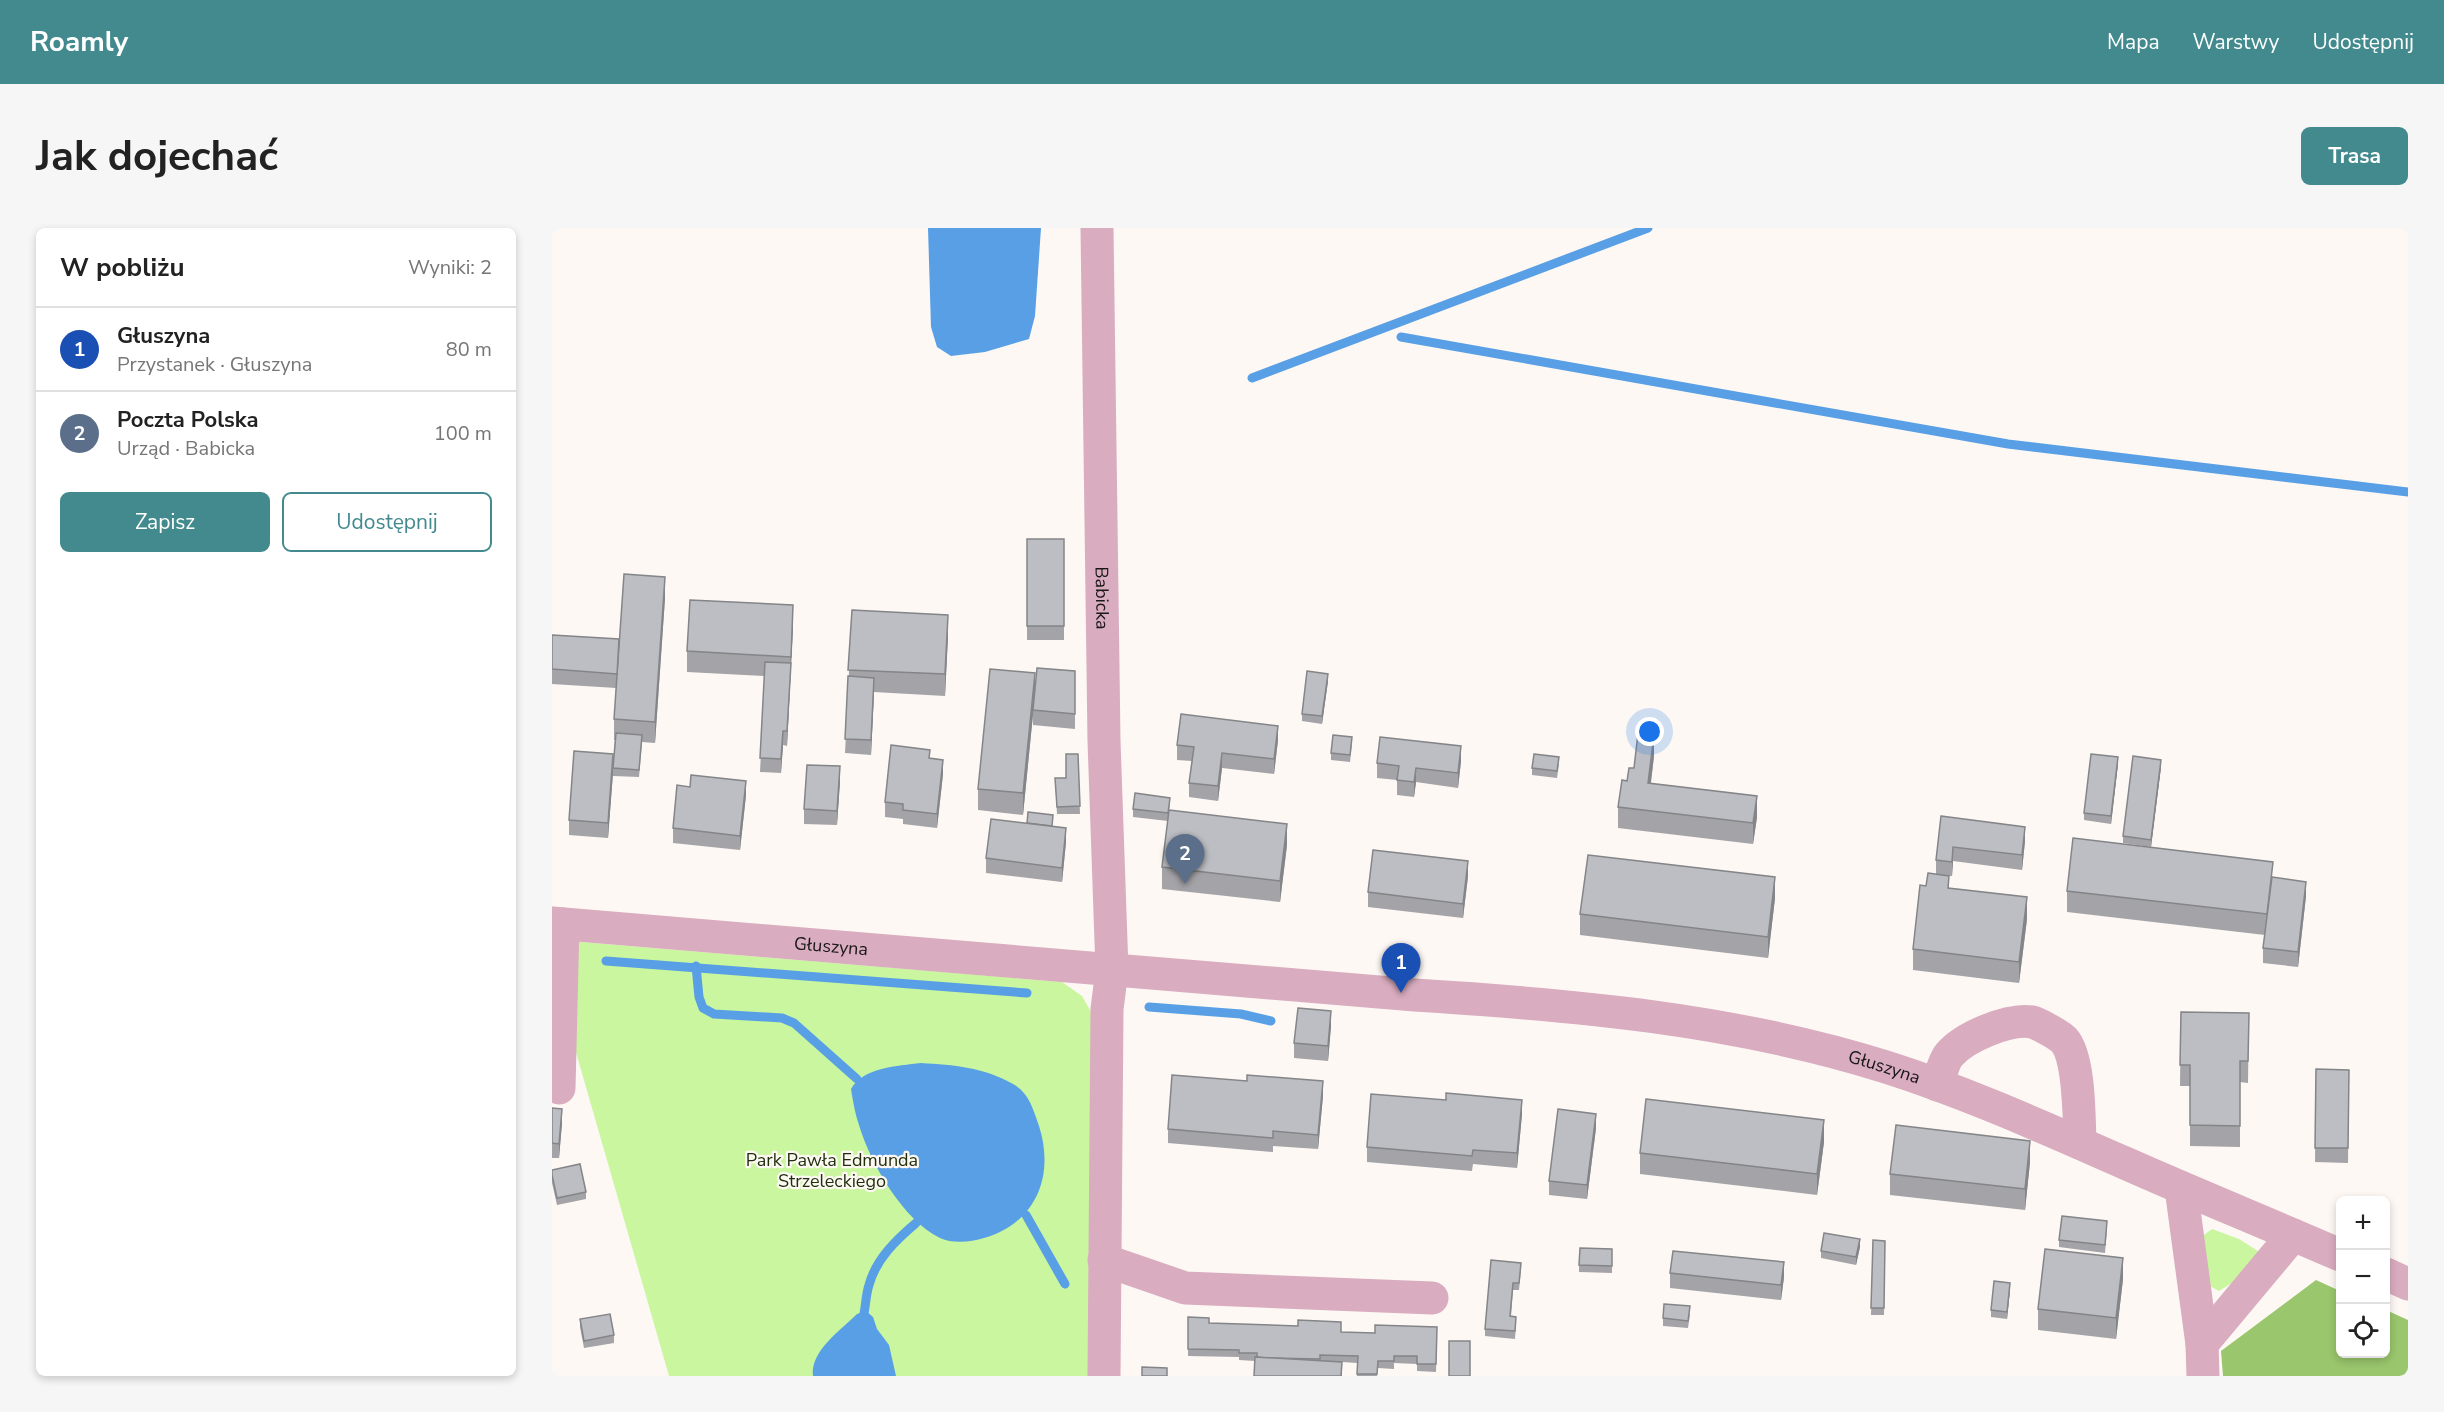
<!DOCTYPE html>
<html lang="pl">
<head>
<meta charset="utf-8">
<style>
  :root { --surface:#fff; --page:#f6f6f6; --text:#222; --muted:#767676; --line:#e0e0e0; --accent:#428a8d }
  body { margin:0; font-family:"Nunito Sans",sans-serif; background:var(--page); color:var(--text) }
  .controls { position:absolute; right:18px; bottom:18px; display:grid; overflow:hidden; border-radius:9px; box-shadow:0 3px 9px #0003 }
  .controls button { width:54px; height:54px; display:grid; place-items:center; padding:0; border:0; border-bottom:2px solid var(--line); background:var(--surface); color:var(--text); font:30px sans-serif }
  .you { position:absolute; left:1098px; top:504px; width:21px; height:21px; margin:-15px; border:4px solid #fff; border-radius:50%; background:#1a73e8; box-shadow:0 0 0 9px #1a73e833 }
  .badge { display:grid; place-items:center; width:39px; height:39px; border-radius:50%; background:var(--accent); color:#fff; font-size:20px; font-weight:700 }
  .pin { position:absolute; translate:-50% -50px; filter:drop-shadow(0 2px 3px #0008) }
  .pin::after { content:''; position:absolute; top:32px; width:21px; height:18px; background:inherit; clip-path:polygon(0 0,100% 0,50% 100%) }
  .list { margin:0; padding:0; list-style:none }
  h2 { display:flex; justify-content:space-between; align-items:center; height:78px; margin:0; padding:0 24px; font-size:26px }
  h2 small { font-size:20px; font-weight:400; color:var(--muted) }
  .list li { display:grid; grid-template-columns:39px 1fr auto; gap:18px; align-items:center; box-sizing:border-box; height:84px; padding:0 24px; border-top:2px solid var(--line) }
  .list b { display:block; font-size:22px; white-space:nowrap }
  .list p { margin:0; font-size:20px; white-space:nowrap; color:var(--muted) }
  .list em { font-size:20px; font-style:normal; color:var(--muted) }
  .actions { display:flex; gap:12px; padding:18px 24px }
  .actions a { flex:1; padding:14px 0; border:2px solid var(--accent); border-radius:9px; text-align:center; font-size:21px; color:var(--accent) }
  .actions .main { background:var(--accent); color:#fff }
  .icon { flex:none; width:33px; height:33px; fill:none; stroke:currentColor; stroke-width:2; stroke-linecap:round; stroke-linejoin:round }
  .map { position:relative; flex:none; width:1856px; height:1148px; overflow:hidden; border-radius:9px }
  header { display:flex; align-items:center; gap:36px; box-sizing:border-box; height:84px; padding:0 30px; background:var(--accent); color:#fff }
  header strong { font-size:28px }
  nav { display:flex; gap:33px; margin-inline-start:auto; font-size:21px }
  .intro { display:flex; align-items:center; justify-content:space-between; box-sizing:border-box; height:144px; padding:0 36px }
  h1 { margin:0; font-size:42px }
  .button { padding:15px 27px; border-radius:9px; background:var(--accent); color:#fff; font-size:21px; font-weight:700 }
  main { display:flex; gap:36px; padding:0 36px }
  aside { flex:1; background:var(--surface); border-radius:9px; box-shadow:0 3px 9px #0003 }
  .map>svg:first-child { display:block }
  .green { fill:#c9f69e }
  .forest { fill:#9ac66d }
  .water { fill:#589fe5 }
  .lines { fill:none; stroke-linecap:round; stroke-linejoin:round }
  .stream { stroke:#589fe5; stroke-width:9 }
  .minor { stroke:#d9acbf; stroke-width:33 }
  .wall { fill:#a3a3a8 }
  .shaded-wall { fill:#848588 }
  .building { fill:#bdbec3; stroke:#848588; stroke-width:1.5 }
  .labels { text-anchor:middle; dominant-baseline:central; stroke-width:4.5; stroke-linejoin:round; paint-order:stroke }
  .street-label { font-size:18px; fill:#1a1817; stroke:#fdf8f4 }
  .park-label { font-size:18px; fill:#1e2f0a; stroke:#fdf8f4 }
</style>
</head>
<body>
<header>
<strong>Roamly</strong>
<nav><a>Mapa</a><a>Warstwy</a><a>Udostępnij</a></nav>
</header>
<div class="intro"><h1>Jak dojechać</h1><a class="button">Trasa</a></div>
<main>
<aside>
<h2>W pobliżu<small>Wyniki: 2</small></h2>
<ul class="list">
<li><span class="badge" style="background:#1a4fb4">1</span><div><b>Głuszyna</b><p>Przystanek · Głuszyna</p></div><em>80 m</em></li>
<li><span class="badge" style="background:#5c6f8a">2</span><div><b>Poczta Polska</b><p>Urząd · Babicka</p></div><em>100 m</em></li>
</ul>
<div class="actions"><a class="main">Zapisz</a><a>Udostępnij</a></div>
</aside>
<div class="map">
<svg width="1856" height="1148" viewBox="0 0 1856 1148">
  <rect width="100%" height="100%" fill="#fdf8f4"/>
  <g class="green">
    <path d="M 17,713 L 510,754 L 530,768 L 542,789 L 542,1148 L 117,1148 L 17,800 Z"/>
    <path d="M 1660,1001 L 1687,1011 L 1709,1025 C 1703,1041 1682,1054 1667,1063 L 1656,1057 L 1650,1016 L 1652,1007 Z"/>
  </g>
  <path class="forest" d="M 1764,1052 L 1788,1063 L 1788,1126 L 1834,1126 L 1834,1082 L 1856,1092 L 1856,1148 L 1671,1148 L 1669,1123 Z"/>
  <g class="water">
    <path d="M 376,0 L 489,0 L 483,88 L 477,111 L 433,124 L 399,128 L 385,119 L 379,99 Z"/>
    <path d="M 369,835 C 402,837 431,839 461,856 C 477,865 481,881 487,898 C 503,948 484,995 432,1010 C 419,1014 401,1016 388,1010 C 352,993 318,935 307,897 C 303,886 301,873 299,861 C 312,839 345,838 369,835 Z"/>
    <path d="M 314,1083 L 321,1089 L 325,1101 L 337,1117 L 344,1148 L 261,1148 C 258,1123 289,1102 305,1086 Z"/>
  </g>
  <g class="lines">
    <g class="stream">
      <path d="M 849,109 L 1456,216 L 1856,264"/>
      <path d="M 700,150 L 1096,0"/>
      <path d="M 54,733 L 475,765"/>
      <path d="M 144,738 L 147,769 L 151,780 L 162,786 L 230,790 L 242,795 L 305,851"/>
      <path d="M 597,779 L 689,786 L 719,793"/>
      <path d="M 474,987 L 513,1056"/>
      <path d="M 310,1094 C 314,1082 313,1069 317,1057 C 324,1031 344,1012 364,995"/>
    </g>
    <g class="minor">
      <path id="s1" d="M 545,0 L 552,513 L 560,742 L 555,781 L 552,1148"/>
      <path id="s2" d="M 0,695 L 863,767 C 1022,777 1182,791 1334,839 C 1416,865 1495,901 1573,935 C 1645,967 1717,996 1788,1027"/>
      <path d="M 1385,857 C 1389,848 1391,834 1397,827 C 1412,809 1457,790 1480,794 C 1485,795 1509,808 1512,812 C 1528,830 1527,892 1528,915"/>
      <path d="M 7,860 L 11,696"/>
      <path d="M 1629,960 L 1650,1116 L 1651,1148"/>
      <path d="M 552,1032 L 633,1060 L 880,1070"/>
      <path d="M 1834,1046 L 1856,1056"/>
      <path d="M 1650,1116 L 1741,1007"/>
    </g>
  </g>
  <g class="wall">
    <rect x="475" y="311" width="37" height="101"/>
    <path d="M 113,370 L 103,515 L 90,514 L 87,549 L 61,548 L 61,545 L 56,610 L 17,607 L 17,592 L 61,536 L 63,512 L 62,512 L 62,491 L 64,460 L 0,456 L 0,407 L 67,411 Z"/>
    <path d="M 300,382 L 396,408 L 393,468 L 322,464 L 319,527 L 293,525 Z"/>
    <path d="M 241,398 L 235,518 L 231,517 L 229,545 L 208,544 L 213,448 L 135,444 L 135,423 Z"/>
    <path d="M 523,443 L 523,501 L 481,497 L 481,486 L 471,587 L 426,582 L 426,561 L 483,462 Z"/>
    <path d="M 776,453 L 770,496 L 750,493 L 750,486 Z"/>
    <path d="M 726,512 L 722,546 L 670,540 L 666,573 L 637,569 L 637,555 L 640,533 L 625,532 L 625,517 Z"/>
    <path d="M 800,516 L 798,534 L 779,532 L 779,525 Z"/>
    <path d="M 526,526 L 528,586 L 505,586 L 503,550 L 514,550 Z"/>
    <path d="M 1102,528 L 1099,555 L 1205,589 L 1201,616 L 1066,600 L 1066,579 L 1075,553 L 1082,540 Z"/>
    <path d="M 378,530 L 391,546 L 385,600 L 351,596 L 351,591 L 333,589 L 333,574 Z"/>
    <path d="M 909,533 L 906,560 L 864,554 L 862,569 L 845,567 L 845,552 L 825,550 L 825,535 Z"/>
    <path d="M 1007,536 L 1005,550 L 980,547 L 980,540 Z"/>
    <path d="M 1566,536 L 1559,596 L 1532,592 L 1532,585 Z"/>
    <path d="M 1609,539 L 1599,619 L 1571,615 L 1571,608 Z"/>
    <path d="M 288,553 L 285,597 L 252,596 L 252,581 Z"/>
    <path d="M 138,559 L 194,567 L 188,622 L 121,615 L 121,600 Z"/>
    <path d="M 618,577 L 617,582 L 735,617 L 728,674 L 610,661 L 610,639 L 616,593 L 581,589 L 581,581 Z"/>
    <path d="M 1389,588 L 1473,613 L 1470,642 L 1401,633 L 1400,648 L 1397,648 L 1397,660 L 1475,691 L 1467,755 L 1361,742 L 1361,721 L 1374,658 L 1384,646 L 1384,632 Z"/>
    <path d="M 501,598 L 514,614 L 510,654 L 434,645 L 434,630 Z"/>
    <path d="M 916,648 L 911,690 L 816,679 L 816,664 Z"/>
    <path d="M 1721,650 L 1754,668 L 1746,739 L 1711,735 L 1711,720 L 1713,707 L 1515,684 L 1515,663 Z"/>
    <path d="M 1223,670 L 1216,730 L 1028,707 L 1028,686 Z"/>
    <path d="M 1629,784 L 1697,785 L 1696,855 L 1688,854 L 1688,919 L 1638,918 L 1638,858 L 1628,858 Z"/>
    <path d="M 779,798 L 776,833 L 742,830 L 742,815 Z"/>
    <path d="M 1764,841 L 1797,842 L 1796,935 L 1763,934 Z"/>
    <path d="M 771,868 L 766,921 L 721,918 L 721,924 L 616,915 L 616,901 Z"/>
    <path d="M 0,880 L 10,895 L 7,930 L 0,930 Z"/>
    <path d="M 970,886 L 965,940 L 921,936 L 920,943 L 815,934 L 815,919 Z"/>
    <path d="M 1044,900 L 1035,971 L 997,967 L 997,953 Z"/>
    <path d="M 1272,914 L 1265,967 L 1088,946 L 1088,925 Z"/>
    <path d="M 1478,934 L 1473,982 L 1338,967 L 1338,946 Z"/>
    <path d="M 0,942 L 34,964 L 34,971 L 5,977 L 0,955 Z"/>
    <path d="M 1555,1000 L 1553,1025 L 1507,1019 L 1507,1012 Z"/>
    <path d="M 1321,1012 L 1333,1013 L 1332,1087 L 1319,1087 Z"/>
    <path d="M 1308,1019 L 1304,1037 L 1269,1030 L 1269,1023 Z"/>
    <path d="M 1060,1021 L 1060,1045 L 1027,1044 L 1027,1037 Z"/>
    <path d="M 969,1042 L 967,1062 L 961,1062 L 959,1088 L 964,1096 L 963,1111 L 933,1108 L 933,1101 Z"/>
    <path d="M 1118,1045 L 1232,1049 L 1229,1072 L 1118,1060 Z"/>
    <path d="M 1571,1051 L 1564,1111 L 1486,1102 L 1486,1081 Z"/>
    <path d="M 1458,1062 L 1455,1091 L 1439,1089 L 1439,1082 Z"/>
    <path d="M 1138,1086 L 1136,1100 L 1111,1098 L 1111,1090 Z"/>
    <path d="M 636,1089 L 657,1095 L 789,1104 L 823,1105 L 885,1099 L 884,1144 L 865,1143 L 865,1136 L 842,1135 L 842,1141 L 826,1140 L 825,1148 L 805,1148 L 805,1135 L 790,1134 L 790,1148 L 703,1133 L 687,1132 L 687,1129 L 636,1128 Z"/>
    <path d="M 28,1091 L 62,1107 L 62,1115 L 32,1120 L 28,1099 Z"/>
  </g>
  <g class="shaded-wall">
    <path d="M 113,349 L 113,370 L 103,515 L 103,494 Z"/>
    <path d="M 241,377 L 241,398 L 235,518 L 235,503 Z"/>
    <path d="M 396,387 L 396,408 L 393,468 L 393,446 Z"/>
    <path d="M 483,445 L 483,466 L 471,587 L 471,565 Z"/>
    <path d="M 776,446 L 776,453 L 770,496 L 770,488 Z"/>
    <path d="M 322,450 L 322,464 L 319,527 L 319,512 Z"/>
    <path d="M 726,498 L 726,512 L 722,546 L 722,531 Z"/>
    <path d="M 231,503 L 231,517 L 229,545 L 229,531 Z"/>
    <path d="M 1102,507 L 1102,528 L 1096,576 L 1096,555 Z"/>
    <path d="M 909,518 L 909,533 L 906,560 L 906,545 Z"/>
    <path d="M 670,525 L 670,540 L 666,573 L 666,558 Z"/>
    <path d="M 61,526 L 61,545 L 56,610 L 56,595 Z"/>
    <path d="M 1566,529 L 1566,536 L 1559,596 L 1559,588 Z"/>
    <path d="M 391,532 L 391,546 L 385,600 L 385,586 Z"/>
    <path d="M 1609,532 L 1609,539 L 1599,619 L 1599,612 Z"/>
    <path d="M 288,538 L 288,553 L 285,597 L 285,583 Z"/>
    <path d="M 864,540 L 864,554 L 862,569 L 862,554 Z"/>
    <path d="M 194,553 L 194,567 L 188,622 L 188,608 Z"/>
    <path d="M 1205,568 L 1205,589 L 1201,616 L 1201,595 Z"/>
    <path d="M 735,596 L 735,617 L 728,674 L 728,653 Z"/>
    <path d="M 1473,599 L 1473,613 L 1470,642 L 1470,627 Z"/>
    <path d="M 514,600 L 514,614 L 510,654 L 510,640 Z"/>
    <path d="M 1401,619 L 1401,633 L 1400,648 L 1400,634 Z"/>
    <path d="M 916,633 L 916,648 L 911,690 L 911,676 Z"/>
    <path d="M 1223,649 L 1223,670 L 1216,730 L 1216,709 Z"/>
    <path d="M 1754,654 L 1754,668 L 1746,739 L 1746,724 Z"/>
    <path d="M 1475,669 L 1475,691 L 1467,755 L 1467,734 Z"/>
    <path d="M 779,783 L 779,798 L 776,833 L 776,818 Z"/>
    <path d="M 771,853 L 771,868 L 766,921 L 766,907 Z"/>
    <path d="M 970,872 L 970,886 L 965,940 L 965,925 Z"/>
    <path d="M 10,881 L 10,895 L 7,930 L 7,916 Z"/>
    <path d="M 1044,886 L 1044,900 L 1035,971 L 1035,957 Z"/>
    <path d="M 1272,892 L 1272,914 L 1265,967 L 1265,946 Z"/>
    <path d="M 1478,913 L 1478,934 L 1473,982 L 1473,961 Z"/>
    <path d="M 1308,1011 L 1308,1019 L 1304,1037 L 1304,1029 Z"/>
    <path d="M 1571,1030 L 1571,1051 L 1564,1111 L 1564,1090 Z"/>
    <path d="M 1232,1034 L 1232,1049 L 1229,1072 L 1229,1057 Z"/>
    <path d="M 1458,1055 L 1458,1062 L 1455,1091 L 1455,1084 Z"/>
  </g>
  <g class="building">
    <rect x="475" y="311" width="37" height="87"/>
    <path d="M 72,346 L 113,349 L 103,494 L 62,491 Z"/>
    <path d="M 138,372 L 241,377 L 239,429 L 135,423 Z"/>
    <path d="M 300,382 L 396,387 L 393,446 L 296,442 Z"/>
    <path d="M 0,407 L 67,411 L 65,446 L 0,441 Z"/>
    <path d="M 213,434 L 239,435 L 235,503 L 231,503 L 229,531 L 208,530 Z"/>
    <path d="M 485,440 L 523,443 L 523,486 L 481,482 Z"/>
    <path d="M 438,441 L 483,445 L 471,565 L 426,561 Z"/>
    <path d="M 755,443 L 776,446 L 770,488 L 750,486 Z"/>
    <path d="M 296,448 L 322,450 L 319,512 L 293,511 Z"/>
    <path d="M 629,486 L 726,498 L 722,531 L 670,525 L 666,558 L 637,555 L 642,519 L 625,517 Z"/>
    <path d="M 64,505 L 90,507 L 87,542 L 61,540 Z"/>
    <path d="M 1086,505 L 1102,507 L 1096,555 L 1205,568 L 1201,595 L 1066,579 L 1070,552 L 1075,553 L 1077,540 L 1082,540 Z"/>
    <path d="M 781,507 L 800,509 L 798,527 L 779,525 Z"/>
    <path d="M 828,509 L 909,518 L 906,545 L 864,540 L 862,554 L 845,552 L 847,538 L 825,535 Z"/>
    <path d="M 339,517 L 378,522 L 377,530 L 391,532 L 385,586 L 351,582 L 351,576 L 333,574 Z"/>
    <path d="M 22,523 L 61,526 L 56,595 L 17,592 Z"/>
    <path d="M 514,526 L 526,526 L 528,578 L 505,579 L 503,550 L 514,550 Z"/>
    <path d="M 982,526 L 1007,529 L 1005,543 L 980,540 Z"/>
    <path d="M 1539,526 L 1566,529 L 1559,588 L 1532,585 Z"/>
    <path d="M 1581,528 L 1609,532 L 1599,612 L 1571,608 Z"/>
    <path d="M 255,537 L 288,538 L 285,583 L 252,581 Z"/>
    <path d="M 139,547 L 194,553 L 188,608 L 121,600 L 125,557 L 138,559 Z"/>
    <path d="M 583,565 L 618,570 L 616,585 L 581,581 Z"/>
    <path d="M 617,582 L 735,596 L 728,653 L 610,639 Z"/>
    <path d="M 476,584 L 501,587 L 500,598 L 475,595 Z"/>
    <path d="M 1389,588 L 1473,599 L 1470,627 L 1401,619 L 1400,634 L 1384,632 Z"/>
    <path d="M 439,591 L 514,600 L 510,640 L 434,630 Z"/>
    <path d="M 1521,610 L 1721,634 L 1715,686 L 1515,663 Z"/>
    <path d="M 821,622 L 916,633 L 911,676 L 816,664 Z"/>
    <path d="M 1036,627 L 1223,649 L 1216,709 L 1028,686 Z"/>
    <path d="M 1376,645 L 1397,648 L 1396,660 L 1475,669 L 1467,734 L 1361,721 L 1368,657 L 1374,658 Z"/>
    <path d="M 1720,649 L 1754,654 L 1746,724 L 1711,720 Z"/>
    <path d="M 746,780 L 779,783 L 776,818 L 742,815 Z"/>
    <path d="M 1629,784 L 1697,785 L 1696,833 L 1688,833 L 1688,898 L 1638,897 L 1638,837 L 1628,837 Z"/>
    <path d="M 1764,841 L 1797,842 L 1796,920 L 1763,920 Z"/>
    <path d="M 620,847 L 695,853 L 695,847 L 771,853 L 766,907 L 721,903 L 721,910 L 616,901 Z"/>
    <path d="M 894,865 L 970,872 L 965,925 L 921,922 L 920,928 L 815,919 L 819,866 L 894,872 Z"/>
    <path d="M 1094,871 L 1272,892 L 1265,946 L 1088,925 Z"/>
    <path d="M 0,880 L 10,881 L 7,916 L 0,915 Z"/>
    <path d="M 1006,881 L 1044,886 L 1035,957 L 997,953 Z"/>
    <path d="M 1344,897 L 1478,913 L 1473,961 L 1338,946 Z"/>
    <path d="M 28,936 L 34,964 L 5,970 L 0,947 L 0,942 Z"/>
    <path d="M 1510,988 L 1555,993 L 1553,1017 L 1507,1012 Z"/>
    <path d="M 1272,1005 L 1308,1011 L 1304,1029 L 1269,1023 Z"/>
    <path d="M 1321,1012 L 1333,1013 L 1332,1080 L 1319,1080 Z"/>
    <path d="M 1028,1020 L 1060,1021 L 1060,1038 L 1027,1037 Z"/>
    <path d="M 1493,1021 L 1571,1030 L 1564,1090 L 1486,1081 Z"/>
    <path d="M 1121,1023 L 1232,1034 L 1229,1057 L 1118,1045 Z"/>
    <path d="M 939,1032 L 969,1035 L 967,1055 L 961,1055 L 958,1088 L 964,1089 L 963,1103 L 933,1101 Z"/>
    <path d="M 1442,1053 L 1458,1055 L 1455,1084 L 1439,1082 Z"/>
    <path d="M 1112,1076 L 1138,1078 L 1136,1093 L 1111,1090 Z"/>
    <path d="M 58,1086 L 62,1107 L 32,1113 L 28,1091 Z"/>
    <path d="M 636,1089 L 657,1090 L 657,1095 L 746,1098 L 746,1092 L 789,1094 L 789,1104 L 823,1105 L 823,1097 L 885,1099 L 884,1136 L 865,1136 L 865,1128 L 842,1128 L 842,1133 L 826,1133 L 825,1146 L 805,1146 L 806,1128 L 768,1127 L 768,1131 L 714,1130 L 705,1129 L 705,1125 L 687,1125 L 687,1122 L 636,1121 Z"/>
    <rect x="897" y="1113" width="21" height="35"/>
    <path d="M 703,1129 L 790,1134 L 789,1148 L 702,1148 Z"/>
    <path d="M 590,1139 L 615,1140 L 615,1148 L 590,1148 Z"/>
  </g>
  <g class="labels">
    <g class="street-label">
      <text stroke="none"><textPath href="#s1" startOffset="370">Babicka</textPath></text>
      <text stroke="none"><textPath href="#s2" startOffset="280">Głuszyna</textPath></text>
      <text stroke="none"><textPath href="#s2" startOffset="1342">Głuszyna</textPath></text>
    </g>
    <g class="park-label">
      <text x="280" y="932">Park Pawła Edmunda<tspan x="280" dy="21">Strzeleckiego</tspan></text>
    </g>
  </g>
</svg>
<div class="controls">
<button>+</button>
<button>−</button>
<button><svg class="icon" aria-label="locate" viewBox="0 0 24 24"><circle cx="12" cy="12" r="6"/><path d="M12 2v4M12 18v4M2 12h4M18 12h4"/></svg></button>
</div>
<div class="you"></div>
<div class="pin badge" style="left:849px;top:765px;background:#1a4fb4">1</div>
<div class="pin badge" style="left:633px;top:656px;background:#5c6f8a">2</div>
</div>
</main>
</body>
</html>
